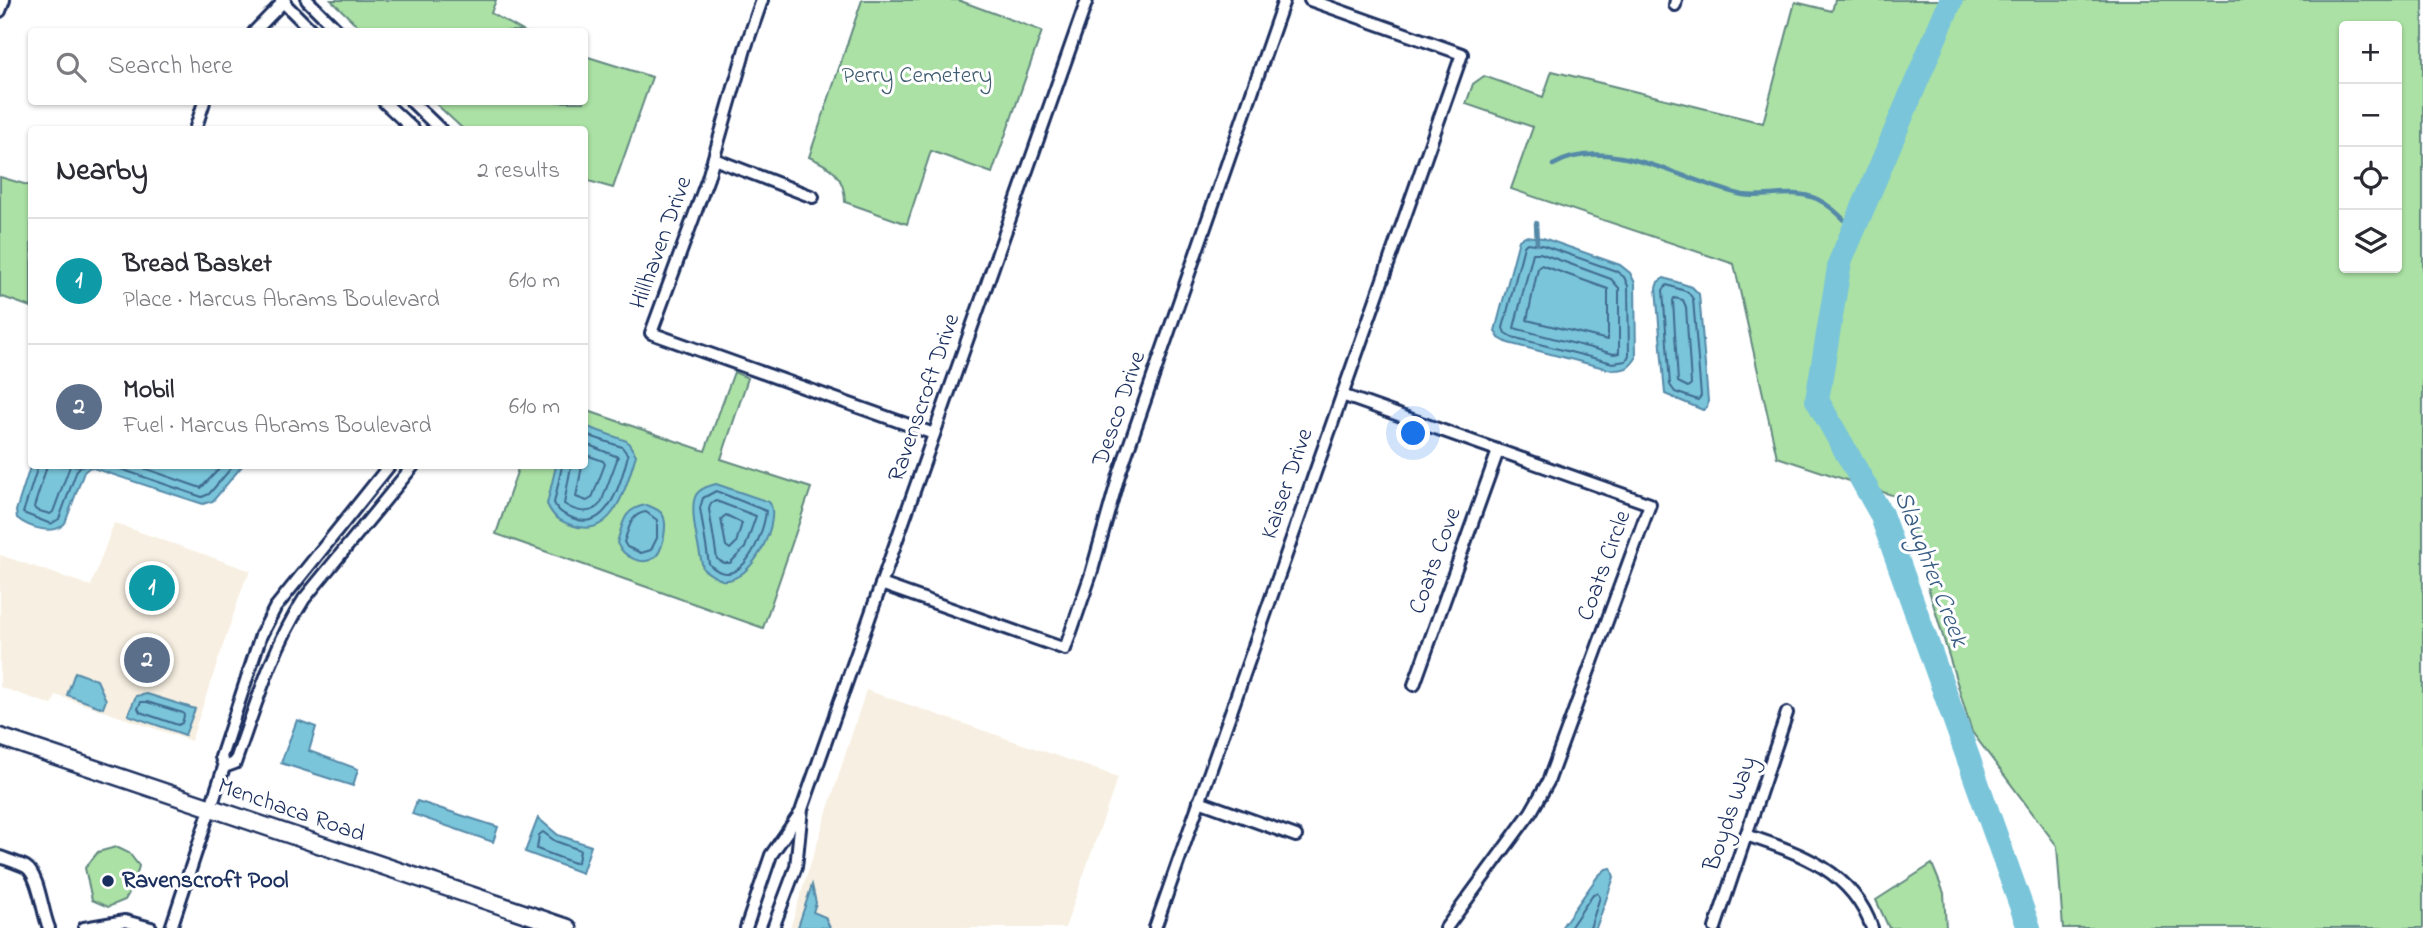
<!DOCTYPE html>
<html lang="en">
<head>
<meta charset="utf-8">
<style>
  :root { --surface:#fff; --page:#f2f2f3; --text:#2b2b33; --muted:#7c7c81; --line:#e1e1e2; --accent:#d93025 }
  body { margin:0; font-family:"Indie Flower",sans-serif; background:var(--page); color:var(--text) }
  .controls { position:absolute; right:21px; top:21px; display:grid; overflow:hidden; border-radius:7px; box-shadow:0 2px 5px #0004 }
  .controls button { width:63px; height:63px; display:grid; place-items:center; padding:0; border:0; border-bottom:2px solid var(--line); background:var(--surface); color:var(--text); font:35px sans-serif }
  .you { position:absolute; left:1414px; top:434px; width:24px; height:24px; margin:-18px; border:5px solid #fff; border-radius:50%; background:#1a73e8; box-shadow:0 0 0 10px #1a73e833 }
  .badge { display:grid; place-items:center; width:46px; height:46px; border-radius:50%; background:var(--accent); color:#fff; font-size:23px; font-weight:700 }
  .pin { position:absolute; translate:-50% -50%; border:4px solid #fff; box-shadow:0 2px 7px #0006 }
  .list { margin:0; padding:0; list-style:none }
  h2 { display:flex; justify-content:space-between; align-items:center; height:91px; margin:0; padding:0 28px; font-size:30px }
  h2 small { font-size:23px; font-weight:400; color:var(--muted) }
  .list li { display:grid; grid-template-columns:46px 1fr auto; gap:21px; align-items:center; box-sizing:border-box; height:126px; padding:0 28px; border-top:2px solid var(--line) }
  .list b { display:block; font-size:26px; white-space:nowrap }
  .list p { margin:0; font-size:23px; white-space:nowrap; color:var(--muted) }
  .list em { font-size:23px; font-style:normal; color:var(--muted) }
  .icon { flex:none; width:38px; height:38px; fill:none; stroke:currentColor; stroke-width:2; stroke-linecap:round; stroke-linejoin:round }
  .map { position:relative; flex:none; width:2423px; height:928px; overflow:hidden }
  .search { position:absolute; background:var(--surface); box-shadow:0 2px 5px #0004; left:28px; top:28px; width:560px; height:77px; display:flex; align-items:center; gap:18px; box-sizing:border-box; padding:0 24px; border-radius:7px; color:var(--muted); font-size:26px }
  .panel { position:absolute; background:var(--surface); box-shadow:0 2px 5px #0004; left:28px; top:126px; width:560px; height:343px; border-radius:7px }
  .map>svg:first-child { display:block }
  .built { fill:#f7efe1 }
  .green { fill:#abe1a4; stroke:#638881; stroke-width:2; fill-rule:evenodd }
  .water { fill:#7ac5da; stroke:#5489a8; stroke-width:2 }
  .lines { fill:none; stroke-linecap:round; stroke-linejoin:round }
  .shore { stroke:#416b90; stroke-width:2 }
  .stream { stroke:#5489a8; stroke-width:4.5 }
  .river { stroke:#7ac5da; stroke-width:24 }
  .street-casing { stroke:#1b2f5e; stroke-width:16 }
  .secondary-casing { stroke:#1b2f5e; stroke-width:21 }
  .street { stroke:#fff; stroke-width:10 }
  .secondary { stroke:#fff; stroke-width:16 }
  .poi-dot { fill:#1b2f5e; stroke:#fff; stroke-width:2.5 }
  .labels { text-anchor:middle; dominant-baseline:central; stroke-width:6; stroke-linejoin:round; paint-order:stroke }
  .park-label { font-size:24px; fill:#3f5c70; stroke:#fff }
  .street-label { font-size:24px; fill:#1b2f5e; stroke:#fff }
  .poi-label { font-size:24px; font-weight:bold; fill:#1b2f5e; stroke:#fff; text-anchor:start }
  .water-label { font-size:26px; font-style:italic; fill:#385c83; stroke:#fff }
</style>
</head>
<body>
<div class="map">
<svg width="2423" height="928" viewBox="0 0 2423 928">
  <rect width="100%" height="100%" fill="#fff"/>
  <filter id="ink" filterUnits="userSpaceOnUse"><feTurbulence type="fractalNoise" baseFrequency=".0143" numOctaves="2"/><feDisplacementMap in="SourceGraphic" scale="14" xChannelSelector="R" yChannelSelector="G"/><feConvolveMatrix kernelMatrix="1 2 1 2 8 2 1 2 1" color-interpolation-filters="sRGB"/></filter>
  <g filter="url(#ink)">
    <g class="built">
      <path d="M 114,523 L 251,571 L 244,583 L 191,741 L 56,695 L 52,705 L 0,687 L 0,555 L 91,586 Z"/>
      <path d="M 866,690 L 1118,777 L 1065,928 L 790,928 Z"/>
    </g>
    <g class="green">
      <path d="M 331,0 L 496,0 L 491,13 L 523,31 L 363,31 Z"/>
      <path d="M 862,0 L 958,0 L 1042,31 L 992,173 L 931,151 L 907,224 L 845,202 C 845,176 830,166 809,157 Z"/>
      <path d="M 1835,0 L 2423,0 L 2423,928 L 2063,928 L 2057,846 L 1972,732 L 1901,498 L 1777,457 L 1734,264 L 1511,189 L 1533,127 L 1466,104 L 1473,84 L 1484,76 L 1543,97 L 1552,71 L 1763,123 L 1795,2 L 1832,11 ZM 2344,26 L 2397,26 L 2397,268 L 2344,268 Z"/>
      <path d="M 585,56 L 652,77 L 613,188 L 585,180 L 584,130 L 463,129 L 434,102 L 584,102 Z"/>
      <path d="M 0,177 L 31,186 L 31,307 L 0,296 Z"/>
      <path d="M 734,372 L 748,378 L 721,459 L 811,488 L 763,628 L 496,534 L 519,466 L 584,466 L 585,410 L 705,451 Z"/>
      <path d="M 116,847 L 129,853 L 139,866 L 134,884 L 125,900 L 108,907 L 92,900 L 85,868 L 98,852 Z"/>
      <path d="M 1932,864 L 1944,893 L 1946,928 L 1889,928 L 1876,900 Z"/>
    </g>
    <g class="water">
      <path d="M 1525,236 L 1543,238 L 1620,265 L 1630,273 L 1635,283 L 1636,358 C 1629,369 1625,370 1612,370 L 1508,343 L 1499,338 L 1495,331 L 1519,240 Z"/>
      <path d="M 1664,278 L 1692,287 L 1699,294 L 1708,401 L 1707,407 L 1703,410 L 1665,394 L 1656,288 L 1658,282 Z"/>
      <path d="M 585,426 L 627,441 L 636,455 C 626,486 614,541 571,525 C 558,520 553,517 547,504 L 556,466 L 584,466 Z"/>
      <path d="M 31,464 L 32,466 L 242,466 L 213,501 L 203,504 L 90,467 L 84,472 L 65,523 C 55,536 29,528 17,518 L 16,511 Z"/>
      <path d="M 716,484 L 769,502 C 782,518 753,584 722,580 C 715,578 709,573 703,569 C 700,552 688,509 696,495 C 700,488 709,486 716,484 Z"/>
      <path d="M 647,505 C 653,508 662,510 664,518 C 667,527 663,548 657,555 C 644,569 622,556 617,543 C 623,523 623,508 647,505 Z"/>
      <path d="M 75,672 L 97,680 L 106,700 L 103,708 L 67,695 Z"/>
      <path d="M 147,694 L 195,709 L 185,735 L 128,715 L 136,696 Z"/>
      <path d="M 297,720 L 316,727 L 309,751 L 358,769 L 353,786 L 281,763 Z"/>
      <path d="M 417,801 L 498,827 L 493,842 L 412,814 Z"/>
      <path d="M 538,818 L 558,835 L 591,846 L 582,873 L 525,852 Z"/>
      <path d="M 1611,868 L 1614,877 L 1596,928 L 1561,928 L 1598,876 L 1606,869 Z"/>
      <path d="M 812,885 L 816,903 L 813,912 L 825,917 L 830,928 L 798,927 Z"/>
    </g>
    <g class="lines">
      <g class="shore">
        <path d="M 1527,243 L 1542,245 L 1616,271 L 1624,277 L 1628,286 L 1629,355 L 1626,361 L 1613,363 L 1512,337 L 1505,333 L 1503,328 L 1524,246 Z"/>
        <path d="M 1533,253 L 1540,253 L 1611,279 L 1619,288 L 1619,353 L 1614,354 L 1514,328 Z"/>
        <path d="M 1541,265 L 1608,289 L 1608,340 L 1527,320 L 1538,268 Z"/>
        <path d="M 1667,285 L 1688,292 L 1693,299 L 1701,396 L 1698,400 L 1675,392 L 1670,385 L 1663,290 Z"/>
        <path d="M 1674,298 L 1683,300 L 1686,307 L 1691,384 L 1688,387 L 1678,382 L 1673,301 Z"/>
        <path d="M 38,466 L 23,513 L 51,524 L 59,519 L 77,470 L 81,466"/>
        <path d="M 47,466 L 34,507 L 36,510 L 50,514 L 53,512 L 70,466"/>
        <path d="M 112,466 L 202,497 L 209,494 L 233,466"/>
        <path d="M 138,466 L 201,488 L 222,466"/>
        <path d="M 562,466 L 554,503 C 559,513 565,515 575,519 C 609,531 622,479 628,455 L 622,447 L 584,434"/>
        <path d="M 571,466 L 564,504 C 576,512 591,516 601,503 L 618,457 L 584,443"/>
        <path d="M 582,466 L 576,497 L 587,501 L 592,498 L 605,464 L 603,461 L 584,454"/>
        <path d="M 716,491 L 766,511 C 764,534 740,596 709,564 L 700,508 L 703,498 Z"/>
        <path d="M 716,501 L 756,516 L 745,548 L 730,563 L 724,563 L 717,559 L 709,509 L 711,503 Z"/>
        <path d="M 646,512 L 657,520 L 657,538 L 651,550 L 641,553 L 627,547 L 624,542 C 629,529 630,514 646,512 Z"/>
        <path d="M 726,515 L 742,523 L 736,543 L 730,549 L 726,546 L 721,519 Z"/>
        <path d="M 141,702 L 147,702 L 183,713 L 184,716 L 182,723 L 178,725 L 140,712 L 138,708 Z"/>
        <path d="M 543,832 L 555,841 L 580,850 L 578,862 L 574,863 L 537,849 L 539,835 Z"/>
        <path d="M 1570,928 L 1593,894 L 1597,893 L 1600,897 L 1590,928"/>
      </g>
      <g class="stream">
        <path d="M 1553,165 C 1607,133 1688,183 1743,195 C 1765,199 1792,188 1817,199 C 1832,206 1842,218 1854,229"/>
        <path d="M 1536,223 L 1537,243"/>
      </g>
      <path class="river" d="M 1951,0 L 1840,262 L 1817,400 L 1881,514 L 2029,928"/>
      <g class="street-casing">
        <g id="street">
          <path d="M 281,0 L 313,32"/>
          <path d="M 307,0 L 339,32"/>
          <path d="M 762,0 L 745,49 L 708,178 L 651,333 L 934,434"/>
          <path d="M 1675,5 L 1676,0"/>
          <path d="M 0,11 L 4,0"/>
          <path d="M 254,32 L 285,0"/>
          <path d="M 384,102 L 414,130"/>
          <path d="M 412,102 L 441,130"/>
          <path d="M 195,130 L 204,102"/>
          <path d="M 714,159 L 813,197"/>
          <path d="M 1342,395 L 1650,504 L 1548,782 L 1531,812 L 1446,928"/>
          <path d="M 881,584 L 1065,649 L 1091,574 L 1119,475 L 1284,0"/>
          <path d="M 1414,685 L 1498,451"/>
          <path d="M 224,767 L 235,763 C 255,707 272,649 304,599 L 413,466"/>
          <path d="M 1199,801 L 1296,836"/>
          <path d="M 1746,835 C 1799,853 1852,870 1872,928"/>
          <path d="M 0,857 C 8,860 18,863 26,867 C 39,875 42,912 49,928"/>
          <path d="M 84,928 L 125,921 L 151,928"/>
          <path d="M 171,928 L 224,767 L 221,757 L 261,635 L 275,608 L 389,466"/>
          <path d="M 746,928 L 771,855 L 801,812"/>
          <path d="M 773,928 L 796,867 L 802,809 L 1087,0"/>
          <path d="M 1155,928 L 1462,54 L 1310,0"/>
          <path d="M 1715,928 L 1787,713"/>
        </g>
      </g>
      <g class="secondary-casing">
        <path id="secondary" d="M 0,737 L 568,928"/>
      </g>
      <use href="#street" class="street"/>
      <use href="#secondary" class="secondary"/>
    </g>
  </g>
  <circle class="poi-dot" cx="108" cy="881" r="7"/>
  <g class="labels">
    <g class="park-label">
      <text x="917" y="76">Perry Cemetery</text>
    </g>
    <g class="street-label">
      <text transform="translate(662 243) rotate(-70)">Hillhaven Drive</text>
      <text transform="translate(925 398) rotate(-71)">Ravenscroft Drive</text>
      <text transform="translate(1120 409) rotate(-71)">Desco Drive</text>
      <text transform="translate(1288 484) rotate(-71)">Kaiser Drive</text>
      <text transform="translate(1436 561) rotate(-70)">Coats Cove</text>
      <text transform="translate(1605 566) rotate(-70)">Coats Circle</text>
      <text transform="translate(291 811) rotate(19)">Menchaca Road</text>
      <text transform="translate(1731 814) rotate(-71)">Boyds Way</text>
    </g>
    <g class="poi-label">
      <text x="122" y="881">Ravenscroft Pool</text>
    </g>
    <g class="water-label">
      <text transform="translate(1930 569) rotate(69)">Slaughter Creek</text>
    </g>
  </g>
</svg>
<div class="controls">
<button>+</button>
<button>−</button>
<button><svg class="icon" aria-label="locate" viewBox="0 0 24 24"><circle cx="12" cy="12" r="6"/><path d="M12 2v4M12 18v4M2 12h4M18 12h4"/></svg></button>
<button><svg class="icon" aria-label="layers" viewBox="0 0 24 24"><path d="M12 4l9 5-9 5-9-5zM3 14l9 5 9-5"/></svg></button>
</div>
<div class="you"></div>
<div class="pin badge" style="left:152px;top:588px;background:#0f9aa8">1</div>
<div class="pin badge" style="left:147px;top:660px;background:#5c6f8a">2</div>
<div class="search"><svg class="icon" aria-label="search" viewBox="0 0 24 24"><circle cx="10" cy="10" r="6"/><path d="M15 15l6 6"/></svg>Search here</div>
<section class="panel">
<h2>Nearby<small>2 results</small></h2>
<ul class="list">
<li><span class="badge" style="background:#0f9aa8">1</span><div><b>Bread Basket</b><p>Place · Marcus Abrams Boulevard</p></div><em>610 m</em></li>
<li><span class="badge" style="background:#5c6f8a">2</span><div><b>Mobil</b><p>Fuel · Marcus Abrams Boulevard</p></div><em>610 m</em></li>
</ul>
</section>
</div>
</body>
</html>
